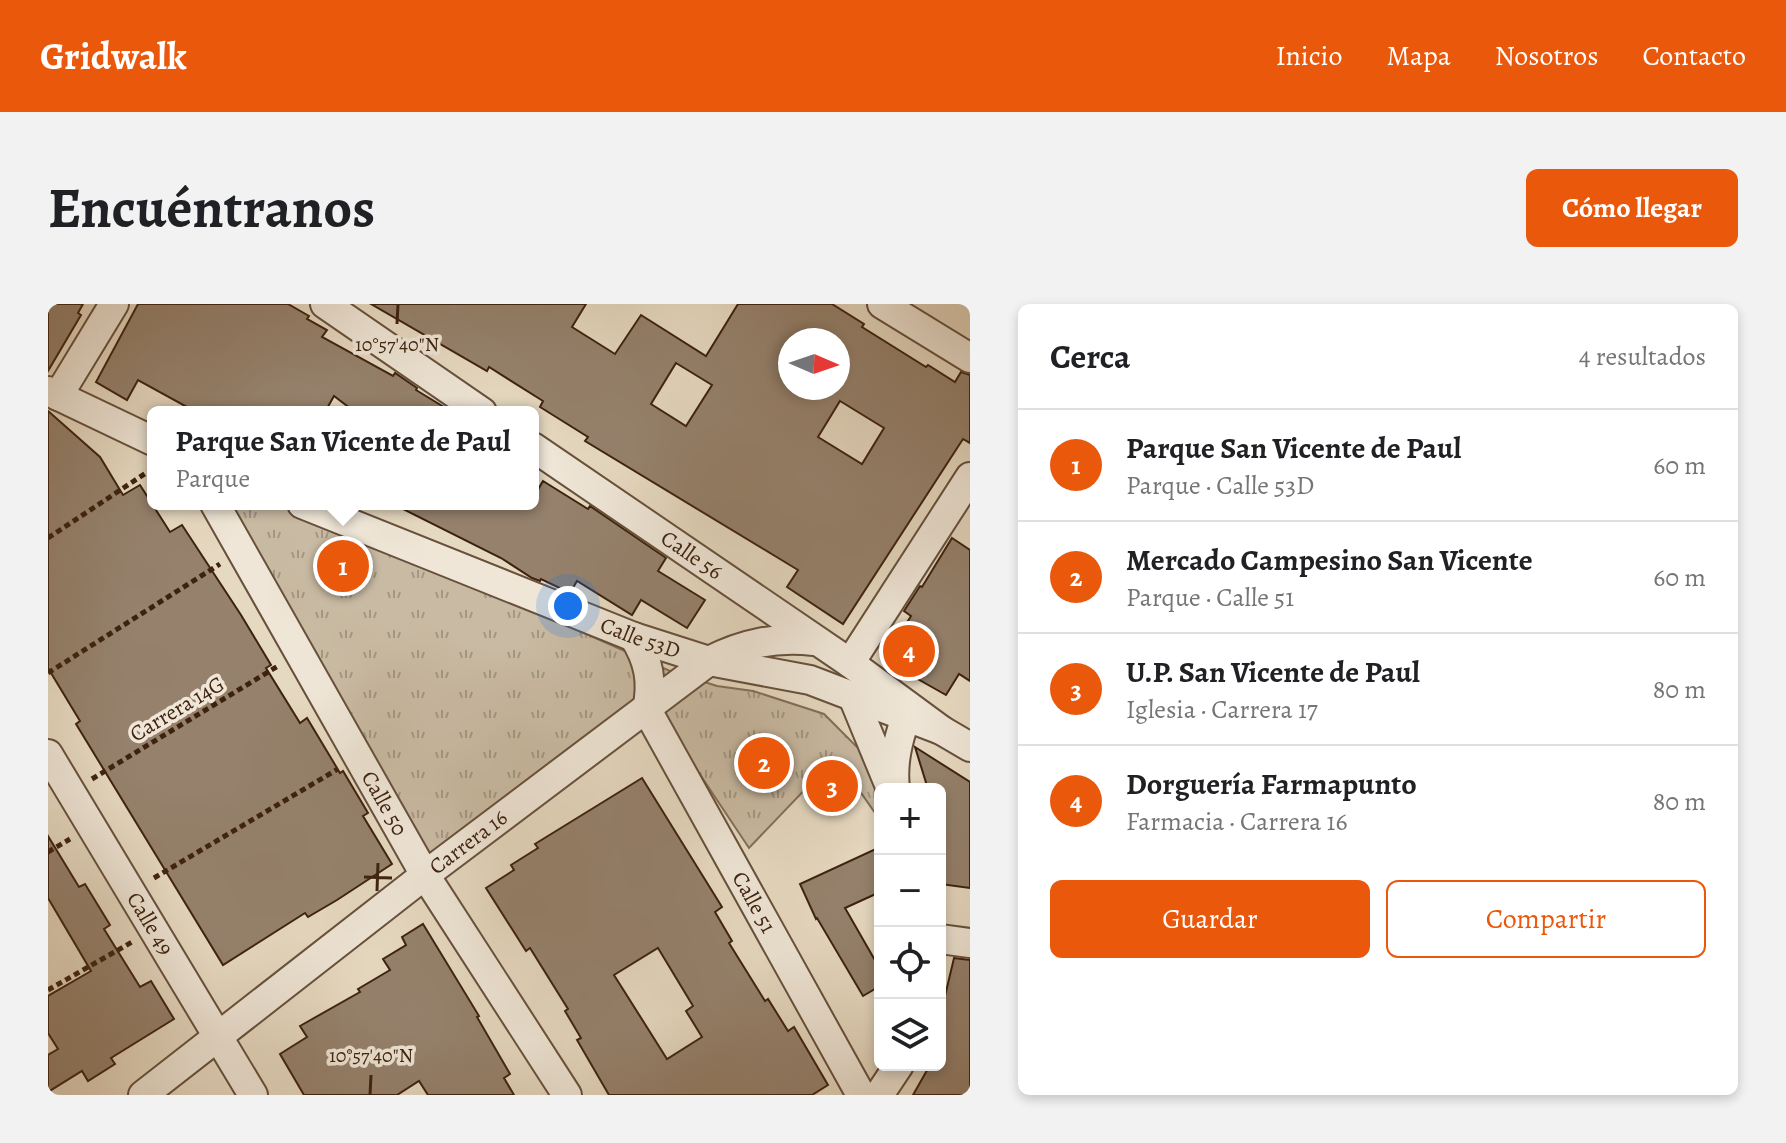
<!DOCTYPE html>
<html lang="es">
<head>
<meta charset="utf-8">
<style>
  :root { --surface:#fff; --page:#f2f2f2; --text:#202124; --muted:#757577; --line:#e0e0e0; --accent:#ea580c }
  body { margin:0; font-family:Alegreya,serif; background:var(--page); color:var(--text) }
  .controls { position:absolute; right:24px; bottom:24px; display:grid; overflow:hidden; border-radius:12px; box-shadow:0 4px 12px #0003 }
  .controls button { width:72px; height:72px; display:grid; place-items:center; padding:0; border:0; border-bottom:2px solid var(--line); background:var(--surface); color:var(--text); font:40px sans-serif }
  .compass { position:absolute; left:730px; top:24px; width:72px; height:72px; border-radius:50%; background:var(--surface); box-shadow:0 4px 12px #0003; rotate:92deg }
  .you { position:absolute; left:520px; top:302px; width:28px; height:28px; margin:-20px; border:6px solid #fff; border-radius:50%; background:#1a73e8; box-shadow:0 0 0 12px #1a73e833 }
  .badge { display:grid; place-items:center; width:52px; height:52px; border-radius:50%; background:var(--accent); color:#fff; font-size:26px; font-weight:700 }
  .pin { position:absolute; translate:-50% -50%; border:4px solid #fff; box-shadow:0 2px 8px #0006 }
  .popup { position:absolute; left:99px; top:102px; width:392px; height:104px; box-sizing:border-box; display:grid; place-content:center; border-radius:12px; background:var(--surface); filter:drop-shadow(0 2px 6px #0005); font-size:26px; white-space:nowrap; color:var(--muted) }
  .popup b { font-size:30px; color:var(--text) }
  .popup::after { content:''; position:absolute; left:50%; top:100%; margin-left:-16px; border:16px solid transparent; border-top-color:var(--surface) }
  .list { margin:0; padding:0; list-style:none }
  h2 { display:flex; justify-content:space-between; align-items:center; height:104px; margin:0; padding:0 32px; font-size:34px }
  h2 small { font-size:26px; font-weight:400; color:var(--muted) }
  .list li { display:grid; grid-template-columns:52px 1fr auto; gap:24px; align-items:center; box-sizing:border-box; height:112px; padding:0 32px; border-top:2px solid var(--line) }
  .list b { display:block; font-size:30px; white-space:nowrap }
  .list p { margin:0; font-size:26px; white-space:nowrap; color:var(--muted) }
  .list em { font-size:26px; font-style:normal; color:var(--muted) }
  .actions { display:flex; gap:16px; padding:24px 32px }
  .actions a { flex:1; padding:18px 0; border:2px solid var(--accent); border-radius:12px; text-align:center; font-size:28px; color:var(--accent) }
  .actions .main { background:var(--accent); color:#fff }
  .icon { flex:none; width:44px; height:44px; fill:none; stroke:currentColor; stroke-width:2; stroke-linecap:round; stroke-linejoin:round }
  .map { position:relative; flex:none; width:922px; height:791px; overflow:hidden; border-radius:12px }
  header { display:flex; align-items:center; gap:48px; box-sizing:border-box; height:112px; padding:0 40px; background:var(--accent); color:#fff }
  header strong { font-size:38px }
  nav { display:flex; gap:44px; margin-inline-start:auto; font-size:28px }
  .intro { display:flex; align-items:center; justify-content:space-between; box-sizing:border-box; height:192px; padding:0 48px }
  h1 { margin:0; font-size:56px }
  .button { padding:20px 36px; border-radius:12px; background:var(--accent); color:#fff; font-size:28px; font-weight:700 }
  main { display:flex; gap:48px; padding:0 48px }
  aside { flex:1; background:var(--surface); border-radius:12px; box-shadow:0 4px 12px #0003 }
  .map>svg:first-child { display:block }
  .park { fill:url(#park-tufts); stroke:#836e59; stroke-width:2 }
  .building { fill:#95816c; stroke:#3d220f; stroke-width:2; fill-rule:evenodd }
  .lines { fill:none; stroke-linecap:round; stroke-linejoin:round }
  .minor-casing { stroke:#67503c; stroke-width:32 }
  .path { stroke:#3d220f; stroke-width:5; stroke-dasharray:6 4; stroke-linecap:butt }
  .minor { stroke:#efe6d7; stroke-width:28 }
  .ticks { fill:none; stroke:#3d220f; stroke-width:3 }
  .labels { text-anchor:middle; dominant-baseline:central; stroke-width:7; stroke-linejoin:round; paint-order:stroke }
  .street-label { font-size:22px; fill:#3d220f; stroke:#efe6d7 }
  .ticks-label { font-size:20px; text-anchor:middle; fill:#3d220f; stroke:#efe6d7; stroke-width:7; stroke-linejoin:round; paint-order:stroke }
</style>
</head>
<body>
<header>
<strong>Gridwalk</strong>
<nav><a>Inicio</a><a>Mapa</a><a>Nosotros</a><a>Contacto</a></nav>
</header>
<div class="intro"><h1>Encuéntranos</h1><a class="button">Cómo llegar</a></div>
<main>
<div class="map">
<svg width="922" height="791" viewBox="0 0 922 791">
  <defs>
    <pattern id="park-tufts" width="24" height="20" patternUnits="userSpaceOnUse" patternTransform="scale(2)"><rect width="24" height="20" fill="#c9baa3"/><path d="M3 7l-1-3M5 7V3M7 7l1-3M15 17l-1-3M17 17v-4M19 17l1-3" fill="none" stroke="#a49783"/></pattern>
  </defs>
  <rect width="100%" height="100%" fill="#e6d9c1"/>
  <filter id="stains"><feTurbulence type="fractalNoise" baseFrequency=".0025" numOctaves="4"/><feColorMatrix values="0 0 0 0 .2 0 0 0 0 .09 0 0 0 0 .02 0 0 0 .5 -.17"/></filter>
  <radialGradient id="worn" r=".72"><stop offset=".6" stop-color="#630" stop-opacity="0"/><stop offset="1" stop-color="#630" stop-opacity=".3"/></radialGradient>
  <path class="park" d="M 171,200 L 244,200 L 622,367 L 669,382 L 705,387 L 776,410 L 816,450 L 832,485 L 832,516 L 788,453 L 701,544 L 601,394 L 382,560 Z"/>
  <g class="building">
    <path d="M 0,0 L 35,0 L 30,9 L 33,11 L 0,67 Z"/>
    <path d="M 90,0 L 240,0 L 261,12 L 259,15 L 279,26 L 274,33 L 345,72 L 347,69 L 369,84 L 368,86 L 404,108 L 307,108 L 286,92 L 277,108 L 148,108 L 90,76 L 79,96 L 48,78 Z"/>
    <path d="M 323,0 L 538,0 L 524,23 L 567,50 L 593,11 L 658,52 L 690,0 L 784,0 L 816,20 L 814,23 L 878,63 L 880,61 L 907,78 L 913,68 L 922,71 L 922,139 L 915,135 L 795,320 L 739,283 L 750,266 L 537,137 L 540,133 L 492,103 L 495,97 L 441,63 L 439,67 ZM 742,36 L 790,36 L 790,84 L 742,84 ZM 628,59 L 664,81 L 638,122 L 603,100 ZM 792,97 L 836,124 L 814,160 L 770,133 Z"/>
    <path d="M 0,107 L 52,153 L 75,191 L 92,181 L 122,228 L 134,221 L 193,311 L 223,361 L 218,364 L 252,419 L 259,414 L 292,469 L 295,467 L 320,509 L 315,512 L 344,560 L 289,596 L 260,613 L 257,609 L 175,661 L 28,420 L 32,417 L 0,364 Z"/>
    <path d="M 495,177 L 540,205 L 542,202 L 618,254 L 610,267 L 657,296 L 639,324 L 593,296 L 584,311 L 529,277 L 522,289 L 493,275 L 492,277 L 484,274 L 453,254 L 345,200 L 485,200 L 485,194 Z"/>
    <path d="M 904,234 L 922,246 L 922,377 L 911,370 L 898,391 L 836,356 L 863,312 L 856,307 L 872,282 L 874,283 Z"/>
    <path d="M 867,443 L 922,478 L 922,584 L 892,580 L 897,524 L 892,521 L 892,485 L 880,485 Z"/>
    <path d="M 594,474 L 674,603 L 667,608 L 684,637 L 681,639 L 717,697 L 720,695 L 740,727 L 746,723 L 780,781 L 764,791 L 561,791 L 529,736 L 533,734 L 517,707 L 520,705 L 482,644 L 478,647 L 438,584 L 466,566 L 463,561 L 490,544 L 487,540 ZM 610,644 L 645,702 L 638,707 L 654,733 L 619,755 L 566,671 Z"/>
    <path d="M 0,532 L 31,583 L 37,580 L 62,621 L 56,625 L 92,683 L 103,677 L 126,715 L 63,754 L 67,760 L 40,777 L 34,767 L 0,788 L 0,751 L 10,745 L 0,729 L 0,692 L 43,667 L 0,594 Z"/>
    <path d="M 832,543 L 832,588 L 797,604 L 832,665 L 832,682 L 815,692 L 769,614 L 768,615 L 752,580 Z"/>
    <path d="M 375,620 L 431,712 L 429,713 L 462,770 L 456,774 L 466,791 L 380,791 L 371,777 L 349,791 L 256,791 L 232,750 L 259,733 L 252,722 L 312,688 L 310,685 L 342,666 L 335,655 L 358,641 L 354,633 Z"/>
    <path d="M 906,654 L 922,656 L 922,791 L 865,791 L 882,761 L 892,761 L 892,713 Z"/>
  </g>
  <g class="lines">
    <g class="minor-casing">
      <g id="minor">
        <path d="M 277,0 L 434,108"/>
        <path d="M 834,0 L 922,54"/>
        <path d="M 0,87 L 105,137"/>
        <path d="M 10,92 L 66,0"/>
        <path id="s1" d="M 485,143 L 802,359 L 893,426 L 922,443"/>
        <path id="s2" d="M 167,200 L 377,571 L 519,791"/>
        <path id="s3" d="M 254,200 L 586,333 L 661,357 L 762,376 L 893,426"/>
        <path d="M 586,333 C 601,357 605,378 599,406"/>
        <path d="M 802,359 L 922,173"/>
        <path d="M 805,393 L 843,485"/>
        <path id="s4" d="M 599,406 L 813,791"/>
        <path id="s5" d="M 0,450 L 205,791"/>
        <path d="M 847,484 C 844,459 850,436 858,413"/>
        <path d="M 892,635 L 922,639"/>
        <path id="s6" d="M 95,791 L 377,571 L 661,357 C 696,339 727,333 766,337"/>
        <path d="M 831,791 L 851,761"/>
      </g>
    </g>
    <g class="path">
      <path d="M 0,234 L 104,165"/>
      <path d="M 0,369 L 172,260"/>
      <path d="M 44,475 L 230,362"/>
      <path d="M 0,548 L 22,535"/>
      <path d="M 106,574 L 290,465"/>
      <path d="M 0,686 L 84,638"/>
    </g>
    <use href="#minor" class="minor"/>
  </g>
  <path class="ticks" d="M 349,20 L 350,0M 316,573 L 344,574M 329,587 L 330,559M 322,791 L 323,771"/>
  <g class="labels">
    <g class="street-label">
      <text stroke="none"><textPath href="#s1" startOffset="192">Calle 56</textPath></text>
      <text stroke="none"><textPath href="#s3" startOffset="364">Calle 53D</textPath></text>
      <text transform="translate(129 405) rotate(-31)">Carrera 14G</text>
      <text stroke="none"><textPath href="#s2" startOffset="344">Calle 50</textPath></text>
      <text stroke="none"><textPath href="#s6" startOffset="412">Carrera 16</textPath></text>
      <text stroke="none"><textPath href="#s4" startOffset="220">Calle 51</textPath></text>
      <text stroke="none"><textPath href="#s5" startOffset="198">Calle 49</textPath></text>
    </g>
  </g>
  <g class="ticks-label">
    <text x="349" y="47">10°57'40"N</text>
    <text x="323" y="758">10°57'40"N</text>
  </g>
  <rect width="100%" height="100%" filter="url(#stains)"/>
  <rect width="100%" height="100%" fill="url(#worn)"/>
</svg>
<div class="controls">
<button>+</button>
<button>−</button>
<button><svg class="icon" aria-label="locate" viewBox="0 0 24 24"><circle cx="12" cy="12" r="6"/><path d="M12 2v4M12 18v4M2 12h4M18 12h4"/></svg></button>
<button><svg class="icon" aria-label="layers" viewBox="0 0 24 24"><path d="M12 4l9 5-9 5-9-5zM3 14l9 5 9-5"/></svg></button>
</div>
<svg class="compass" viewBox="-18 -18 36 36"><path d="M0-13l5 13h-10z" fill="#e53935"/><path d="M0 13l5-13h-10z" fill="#757577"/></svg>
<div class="you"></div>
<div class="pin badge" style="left:295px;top:262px">1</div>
<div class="popup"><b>Parque San Vicente de Paul</b>Parque</div>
<div class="pin badge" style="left:716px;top:459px">2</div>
<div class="pin badge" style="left:784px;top:482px">3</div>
<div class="pin badge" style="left:861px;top:347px">4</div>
</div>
<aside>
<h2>Cerca<small>4 resultados</small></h2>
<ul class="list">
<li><span class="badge">1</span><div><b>Parque San Vicente de Paul</b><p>Parque · Calle 53D</p></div><em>60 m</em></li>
<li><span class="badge">2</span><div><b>Mercado Campesino San Vicente</b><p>Parque · Calle 51</p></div><em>60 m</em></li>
<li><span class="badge">3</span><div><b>U.P. San Vicente de Paul</b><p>Iglesia · Carrera 17</p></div><em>80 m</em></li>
<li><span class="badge">4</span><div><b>Dorguería Farmapunto</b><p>Farmacia · Carrera 16</p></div><em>80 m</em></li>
</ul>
<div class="actions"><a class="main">Guardar</a><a>Compartir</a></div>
</aside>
</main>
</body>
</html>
